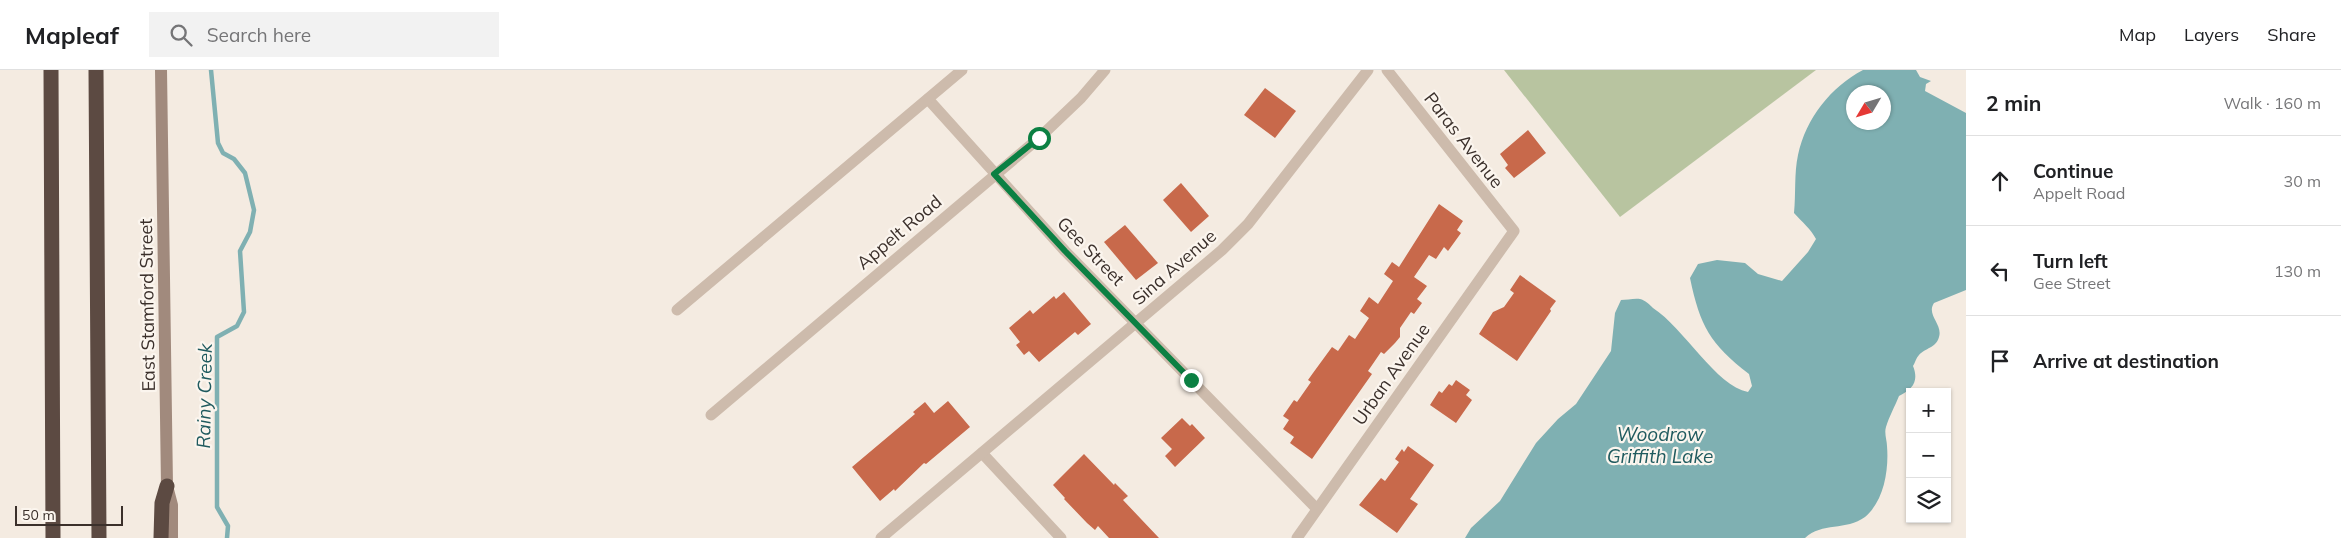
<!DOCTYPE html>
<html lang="en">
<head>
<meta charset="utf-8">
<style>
  :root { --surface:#fff; --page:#f2f2f2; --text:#202124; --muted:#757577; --line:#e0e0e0 }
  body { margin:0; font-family:Mulish,sans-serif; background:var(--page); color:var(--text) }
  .controls { position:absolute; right:15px; bottom:15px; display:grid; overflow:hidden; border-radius:0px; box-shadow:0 1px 4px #0004 }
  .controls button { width:45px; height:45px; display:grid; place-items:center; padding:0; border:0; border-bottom:1px solid var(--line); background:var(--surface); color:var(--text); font:25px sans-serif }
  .compass { position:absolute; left:1846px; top:15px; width:45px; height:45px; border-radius:50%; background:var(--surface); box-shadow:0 1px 4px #0004; rotate:232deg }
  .scale { position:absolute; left:15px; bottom:12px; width:108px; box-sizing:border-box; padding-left:5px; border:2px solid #3b302b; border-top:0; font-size:14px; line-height:18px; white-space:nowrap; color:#3b302b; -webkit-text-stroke:4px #fbf5ee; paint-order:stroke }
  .stop { position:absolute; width:15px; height:15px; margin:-11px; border:4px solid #0b8043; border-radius:50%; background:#fff }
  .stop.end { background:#0b8043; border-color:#fff; box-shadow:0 1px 5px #0008 }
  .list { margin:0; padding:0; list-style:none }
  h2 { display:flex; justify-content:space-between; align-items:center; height:65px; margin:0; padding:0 20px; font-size:21px }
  h2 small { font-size:16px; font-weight:400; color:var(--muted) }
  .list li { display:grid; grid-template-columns:32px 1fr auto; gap:15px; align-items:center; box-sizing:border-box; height:90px; padding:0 20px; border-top:1px solid var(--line) }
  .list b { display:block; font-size:19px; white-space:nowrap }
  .list p { margin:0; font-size:16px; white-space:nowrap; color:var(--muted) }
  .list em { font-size:16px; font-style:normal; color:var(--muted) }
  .icon { flex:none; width:28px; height:28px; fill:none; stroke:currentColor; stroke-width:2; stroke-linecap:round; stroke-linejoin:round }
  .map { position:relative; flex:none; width:1966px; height:468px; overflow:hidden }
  header { display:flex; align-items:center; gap:30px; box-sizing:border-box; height:70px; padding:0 25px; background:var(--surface); border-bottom:1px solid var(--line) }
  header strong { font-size:24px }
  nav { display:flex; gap:28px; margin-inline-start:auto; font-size:18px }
  .search { width:350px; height:45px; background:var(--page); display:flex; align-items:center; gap:12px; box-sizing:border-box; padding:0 18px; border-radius:0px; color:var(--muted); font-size:19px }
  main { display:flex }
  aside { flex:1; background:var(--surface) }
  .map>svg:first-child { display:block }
  .green { fill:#b8c4a0 }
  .water { fill:#7fb0b2; fill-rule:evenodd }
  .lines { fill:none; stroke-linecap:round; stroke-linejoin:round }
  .stream { stroke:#7fb0b2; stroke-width:4.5 }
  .building { fill:#c8694b }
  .minor { stroke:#cdbbac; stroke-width:11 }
  .secondary { stroke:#a18a7d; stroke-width:12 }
  .motorway { stroke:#5c4a42; stroke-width:15 }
  .route { stroke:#0b8043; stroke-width:6 }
  .labels { text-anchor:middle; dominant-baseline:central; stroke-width:4.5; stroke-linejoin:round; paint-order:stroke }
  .street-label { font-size:18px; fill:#3b302b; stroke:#fbf5ee }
  .water-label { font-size:19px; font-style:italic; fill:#1f5a5e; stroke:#fbf5ee }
</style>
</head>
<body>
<header>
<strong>Mapleaf</strong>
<div class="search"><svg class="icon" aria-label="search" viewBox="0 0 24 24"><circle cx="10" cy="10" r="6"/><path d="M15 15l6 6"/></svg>Search here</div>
<nav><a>Map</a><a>Layers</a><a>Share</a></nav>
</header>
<main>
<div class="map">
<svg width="1966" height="468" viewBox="0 0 1966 468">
  <rect width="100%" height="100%" fill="#f4ebe1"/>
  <path class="green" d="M 1504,0 L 1816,0 L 1620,147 Z"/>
  <path class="water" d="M 1863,0 L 1916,0 L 1920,7 L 1931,11 L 1926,14 L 1925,21 L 1966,43 L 1966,220 L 1934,233 C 1926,245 1943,254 1939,267 C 1936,278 1925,278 1919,285 C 1916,288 1915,293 1913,296 C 1919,311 1913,319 1899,326 C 1895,336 1889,347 1886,357 C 1884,363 1887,371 1887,376 C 1889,400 1884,431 1865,447 C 1846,461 1822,452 1805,468 L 1465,468 L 1471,458 L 1500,431 L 1536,373 L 1558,349 L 1576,334 L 1611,281 L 1615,243 L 1621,230 C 1626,230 1635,228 1640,229 C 1645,230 1650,235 1653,238 C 1684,258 1716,316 1748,322 L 1752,316 L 1749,304 C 1710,274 1700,256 1690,208 L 1698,194 L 1717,190 L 1745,193 L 1758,204 L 1782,211 L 1808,182 L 1816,169 C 1811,159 1802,152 1794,143 C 1796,124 1794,103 1798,85 C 1806,48 1831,17 1863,0 ZM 1854,22 L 1884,22 L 1884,52 L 1854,52 Z"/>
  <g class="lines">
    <path class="stream" d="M 211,0 L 218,73 L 223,83 L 234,89 L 245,103 L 254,140 L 250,162 L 240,181 L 244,242 L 237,256 L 217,267 L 217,437 L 228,456 L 227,468"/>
  </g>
  <g class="building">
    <path d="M 1265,18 L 1296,41 L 1275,68 L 1244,45 Z"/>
    <path d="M 1528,60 L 1546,83 L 1514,108 L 1505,98 L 1508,95 L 1500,84 Z"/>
    <path d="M 1181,113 L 1209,146 L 1191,162 L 1163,130 Z"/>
    <path d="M 1439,134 L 1463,151 L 1457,160 L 1461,163 L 1448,181 L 1444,177 L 1436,189 L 1429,185 L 1414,207 L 1427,216 L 1417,229 L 1422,233 L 1414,244 L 1411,242 L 1400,258 L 1400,267 L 1395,273 L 1384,284 L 1381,282 L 1368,301 L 1372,304 L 1312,389 L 1290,373 L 1294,367 L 1283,359 L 1289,350 L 1283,346 L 1294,330 L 1297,332 L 1311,312 L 1308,310 L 1313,303 L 1332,277 L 1338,281 L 1349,265 L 1355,269 L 1369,248 L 1360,241 L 1369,227 L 1378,234 L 1393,211 L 1384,204 L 1392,192 L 1399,197 Z"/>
    <path d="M 1125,155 L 1158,193 L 1136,210 L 1104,172 Z"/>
    <path d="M 1520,205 L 1556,231 L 1550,239 L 1551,241 L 1517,291 L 1479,264 L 1493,242 L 1504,237 L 1514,223 L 1510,220 Z"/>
    <path d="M 1064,222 L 1091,254 L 1078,265 L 1075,262 L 1039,292 L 1029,281 L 1024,285 L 1016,275 L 1020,272 L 1009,258 L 1030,240 L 1033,244 L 1054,226 L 1056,229 Z"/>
    <path d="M 1456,310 L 1470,320 L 1466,325 L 1472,330 L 1456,353 L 1430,335 L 1439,321 L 1442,323 L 1449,314 L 1452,316 Z"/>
    <path d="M 948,331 L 970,357 L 926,394 L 924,393 L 895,421 L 894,419 L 880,431 L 852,397 L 915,344 L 913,342 L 925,332 L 934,343 Z"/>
    <path d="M 1182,348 L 1190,356 L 1192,354 L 1205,368 L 1175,397 L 1165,386 L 1172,379 L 1161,368 Z"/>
    <path d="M 1408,376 L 1434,395 L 1410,429 L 1418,434 L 1397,463 L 1359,435 L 1381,408 L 1385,411 L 1399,392 L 1395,389 L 1402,379 L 1404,382 Z"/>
    <path d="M 1084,384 L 1114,415 L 1115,413 L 1128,426 L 1123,430 L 1159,468 L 1109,468 L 1098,456 L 1095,460 L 1087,453 L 1064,429 L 1065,428 L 1053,415 Z"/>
  </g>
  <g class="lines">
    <g class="minor">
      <path d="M 928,29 L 1065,181 L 1317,439"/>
      <path d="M 677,240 L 962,0"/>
      <path d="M 711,345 L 1039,68 L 1081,28 L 1105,0"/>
      <path d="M 982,383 L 1061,468"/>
      <path d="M 881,468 L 1222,180 L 1248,154 L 1368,0"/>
      <path d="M 1297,468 L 1514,161 L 1387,0"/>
    </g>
    <path class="secondary" d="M 161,0 L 167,416 L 172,435 L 172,468"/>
    <g class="motorway">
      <path d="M 51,0 L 53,468"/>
      <path d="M 96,0 L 99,468"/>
      <path d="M 161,468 L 162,433 L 167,416"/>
    </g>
  </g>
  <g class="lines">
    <path class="route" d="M 1039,68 L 994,104 L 1065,181 L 1191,310"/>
  </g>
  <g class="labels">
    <g class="street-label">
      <text transform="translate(1464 70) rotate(52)">Paras Avenue</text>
      <text transform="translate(899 162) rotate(-40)">Appelt Road</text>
      <text transform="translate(1091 181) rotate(46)">Gee Street</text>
      <text transform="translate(1174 197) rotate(-41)">Sina Avenue</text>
      <text transform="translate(147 235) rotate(-91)">East Stamford Street</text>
      <text transform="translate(1391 304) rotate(-55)">Urban Avenue</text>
    </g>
    <g class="water-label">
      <text transform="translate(204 326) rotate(-89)">Rainy Creek</text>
      <text x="1660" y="364">Woodrow<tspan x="1660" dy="22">Griffith Lake</tspan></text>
    </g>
  </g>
</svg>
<div class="controls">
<button>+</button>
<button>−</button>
<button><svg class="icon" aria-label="layers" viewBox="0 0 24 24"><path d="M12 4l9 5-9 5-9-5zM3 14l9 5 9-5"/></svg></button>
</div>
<svg class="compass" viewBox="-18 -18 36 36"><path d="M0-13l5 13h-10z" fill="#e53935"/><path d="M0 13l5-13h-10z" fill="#757577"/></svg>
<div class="scale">50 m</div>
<div class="stop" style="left:1039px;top:68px"></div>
<div class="stop end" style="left:1191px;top:310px"></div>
</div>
<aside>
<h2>2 min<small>Walk · 160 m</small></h2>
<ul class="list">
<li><svg class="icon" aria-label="ahead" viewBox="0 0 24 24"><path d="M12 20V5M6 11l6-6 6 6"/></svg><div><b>Continue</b><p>Appelt Road</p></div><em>30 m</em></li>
<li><svg class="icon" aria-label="left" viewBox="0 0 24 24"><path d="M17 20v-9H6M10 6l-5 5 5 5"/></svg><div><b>Turn left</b><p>Gee Street</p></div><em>130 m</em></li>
<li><svg class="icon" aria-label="arrive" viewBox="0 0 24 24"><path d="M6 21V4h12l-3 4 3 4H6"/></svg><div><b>Arrive at destination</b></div></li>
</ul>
</aside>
</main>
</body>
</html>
